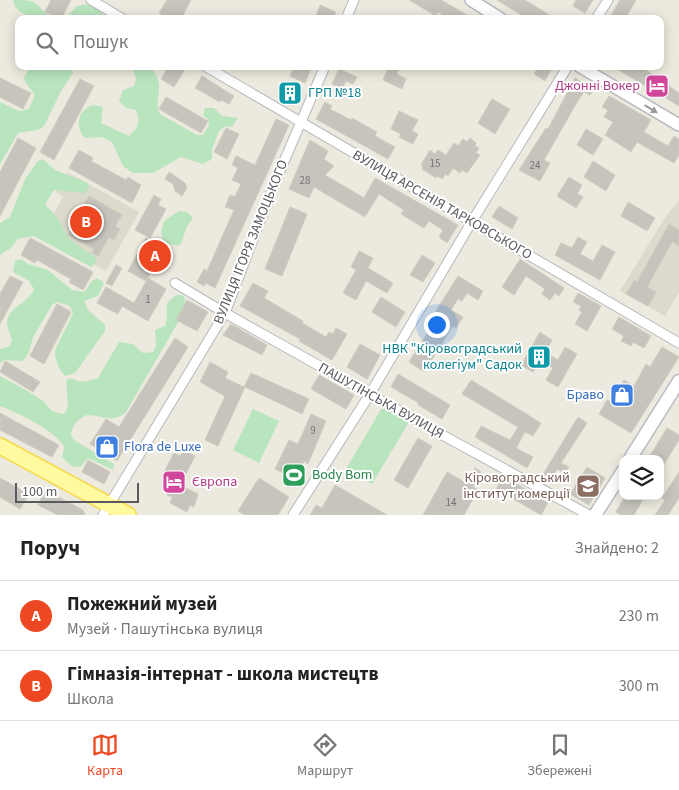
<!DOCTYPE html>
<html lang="uk">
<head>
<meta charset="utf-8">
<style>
  :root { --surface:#fff; --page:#f6f6f6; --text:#222; --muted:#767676; --line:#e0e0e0; --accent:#ee4822 }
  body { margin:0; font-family:"Source Sans 3",sans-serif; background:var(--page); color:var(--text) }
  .controls { position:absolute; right:15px; bottom:15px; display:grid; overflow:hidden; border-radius:10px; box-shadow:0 2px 12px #0003 }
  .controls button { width:45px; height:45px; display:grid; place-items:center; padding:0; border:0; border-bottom:1px solid var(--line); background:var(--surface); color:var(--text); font:25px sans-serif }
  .scale { position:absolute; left:15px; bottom:12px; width:124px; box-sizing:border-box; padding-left:5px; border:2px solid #585a60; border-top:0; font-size:14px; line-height:18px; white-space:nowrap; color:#585a60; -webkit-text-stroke:4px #fff; paint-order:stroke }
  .you { position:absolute; left:436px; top:324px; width:18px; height:18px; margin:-12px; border:4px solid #fff; border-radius:50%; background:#1a73e8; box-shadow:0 0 0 8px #1a73e833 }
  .badge { display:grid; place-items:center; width:32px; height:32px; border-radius:50%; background:var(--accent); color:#fff; font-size:16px; font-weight:700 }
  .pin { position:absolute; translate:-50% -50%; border:2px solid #fff; box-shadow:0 1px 5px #0006 }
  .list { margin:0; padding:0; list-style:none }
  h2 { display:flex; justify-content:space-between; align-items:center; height:65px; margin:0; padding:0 20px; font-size:21px }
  h2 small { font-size:16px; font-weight:400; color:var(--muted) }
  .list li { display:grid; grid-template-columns:32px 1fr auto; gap:15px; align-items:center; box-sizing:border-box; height:70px; padding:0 20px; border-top:1px solid var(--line) }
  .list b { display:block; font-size:19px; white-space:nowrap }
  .list p { margin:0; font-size:16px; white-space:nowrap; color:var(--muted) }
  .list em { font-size:16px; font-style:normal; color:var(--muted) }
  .icon { flex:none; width:28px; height:28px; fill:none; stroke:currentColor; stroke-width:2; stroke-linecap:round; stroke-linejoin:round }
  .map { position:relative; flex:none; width:679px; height:515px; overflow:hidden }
  .search { position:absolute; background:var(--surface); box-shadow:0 2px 12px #0003; left:15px; right:15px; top:15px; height:55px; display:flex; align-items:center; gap:12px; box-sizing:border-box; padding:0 18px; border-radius:10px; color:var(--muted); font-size:19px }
  .sheet { height:205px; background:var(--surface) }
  nav { display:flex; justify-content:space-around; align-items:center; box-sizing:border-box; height:70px; border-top:1px solid var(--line); background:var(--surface); font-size:14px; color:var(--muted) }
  nav a { display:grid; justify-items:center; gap:2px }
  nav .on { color:var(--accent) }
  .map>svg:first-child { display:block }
  .education { fill:#dcd9cd }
  .green { fill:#b9e5be }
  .building { fill:#c6c4bc; stroke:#d0ccbd }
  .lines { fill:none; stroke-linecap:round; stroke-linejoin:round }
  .minor-casing { stroke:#b7b8be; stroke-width:11 }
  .tertiary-casing { stroke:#b7b8be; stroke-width:14 }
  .secondary-casing { stroke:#b9bcc3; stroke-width:15 }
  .primary-casing { stroke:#f6d94d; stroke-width:18 }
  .minor { stroke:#fff; stroke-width:9 }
  .tertiary { stroke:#fff; stroke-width:11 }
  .secondary { stroke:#fff; stroke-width:12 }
  .primary { stroke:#fffaa0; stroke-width:15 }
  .oneway { fill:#9b9ca0 }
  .labels { text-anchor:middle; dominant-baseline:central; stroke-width:4; stroke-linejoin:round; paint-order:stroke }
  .number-label { font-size:11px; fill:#747477 }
  .hotel-label { font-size:14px; fill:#b23c85; stroke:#fff; text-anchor:end }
  .culture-label { font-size:14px; fill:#0d838f; stroke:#fff; text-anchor:start }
  .street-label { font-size:14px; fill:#585a60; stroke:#fff }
  .shop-label { font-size:14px; fill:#366cbe; stroke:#fff; text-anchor:end }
  .leisure-label { font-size:14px; fill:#27864d; stroke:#fff; text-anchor:start }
  .education-label { font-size:14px; fill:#785e54; stroke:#fff; text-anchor:end }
</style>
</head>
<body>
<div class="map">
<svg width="679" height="515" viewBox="0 0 679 515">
  <rect width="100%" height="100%" fill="#eceade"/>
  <g class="education">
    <path d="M 67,172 L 139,212 L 106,271 L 34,231 L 47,209 L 54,213 L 63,197 L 56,192 Z"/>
    <path d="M 679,200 L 679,292 L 665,316 L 620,291 L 664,219 Z"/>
  </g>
  <g class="green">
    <path d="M 13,0 C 43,0 32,4 53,19 C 40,19 15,17 13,0 Z"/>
    <path d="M 86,4 L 98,8 L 107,19 L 65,19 L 77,6 Z"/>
    <path d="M 32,66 L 71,66 L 73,73 L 61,91 L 44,126 L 38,130 L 18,133 L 0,164 L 0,102 L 19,111 L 29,109 L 35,95 L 25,82 L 24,77 Z"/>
    <path d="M 132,66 L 148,66 C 169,83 152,100 160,114 L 197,135 L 203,135 L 209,125 L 208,119 L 203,115 L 205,108 L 214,108 L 222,116 L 238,118 L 232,127 L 226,126 L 219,131 L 212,150 L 212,159 L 203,164 L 181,157 L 153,173 L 133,173 L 123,166 L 112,142 L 102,137 L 85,138 C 74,127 78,109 93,105 L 103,107 L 101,123 L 129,136 C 138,128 141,122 136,110 L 126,108 L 119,101 L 123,90 L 134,86 L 136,79 Z"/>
    <path d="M 43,159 L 55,170 L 88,183 L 89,188 L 84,193 L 54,190 L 45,204 L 57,218 L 70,240 L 95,257 L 97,261 L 91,267 L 34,236 L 18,239 L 11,248 L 0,255 L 0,223 L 10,217 L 25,179 L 37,162 Z"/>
    <path d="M 179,211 L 187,212 L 193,218 L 187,226 L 181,244 L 177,246 L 164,242 L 161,232 L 164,221 Z"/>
    <path d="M 21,259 L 28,264 L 48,270 L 72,290 L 84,292 L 92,281 L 97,278 L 104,283 L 98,296 L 84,301 L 88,310 L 105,325 L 105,331 L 75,373 L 65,376 C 58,368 55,360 55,350 L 73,314 L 70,306 L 57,302 L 52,305 L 33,337 L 29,352 L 23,361 L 4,360 L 0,363 L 0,349 L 10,346 L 12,340 C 11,336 9,332 8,328 C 2,309 29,304 34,289 L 29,281 L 13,272 L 15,261 Z"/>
    <path d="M 177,295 L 182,295 L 185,299 L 184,312 L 126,412 C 113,424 102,415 87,415 C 78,419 72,425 71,435 L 74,440 L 114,464 L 113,470 L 88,458 L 80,467 L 71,466 L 62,457 L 64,447 C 57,431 16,412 0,406 L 0,376 L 26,390 L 43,401 L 52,411 L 62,414 L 66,412 L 68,405 L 66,380 L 72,378 C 80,385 89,380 98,378 L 119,342 L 133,344 L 143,353 L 153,352 L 156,346 L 155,330 L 165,326 C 171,313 159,305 177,295 Z"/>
    <path d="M 383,406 L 409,422 L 372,484 L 346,469 Z"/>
    <path d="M 253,409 L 279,421 L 259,463 L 233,450 Z"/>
  </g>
  <g class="building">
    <path d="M 51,0 L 71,0 L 61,19 L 45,12 Z"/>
    <path d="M 167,0 L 191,0 L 181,19 L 169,19 L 159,13 Z"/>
    <path d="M 409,0 L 441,0 L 474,19 L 449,19 L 438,12 L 436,16 Z"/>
    <path d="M 497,0 L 525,0 L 556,19 L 528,19 Z"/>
    <path d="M 576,0 L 593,0 L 585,13 L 573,6 Z"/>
    <path d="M 620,0 L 636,0 L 625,19 L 609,19 Z"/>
    <path d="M 320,5 L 336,12 L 333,19 L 315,19 Z"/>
    <path d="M 157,66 L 187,66 L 174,87 L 161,79 L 166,71 Z"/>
    <path d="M 294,66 L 312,66 L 305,83 L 290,76 Z"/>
    <path d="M 389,66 L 400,66 L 397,74 L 406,79 L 402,89 L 383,80 Z"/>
    <path d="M 539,66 L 553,66 L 545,81 L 534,74 Z"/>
    <path d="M 612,66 L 640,66 L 679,93 L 679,106 Z"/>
    <path d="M 339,69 L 357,77 L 353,84 L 346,81 L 342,89 L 332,84 Z"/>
    <path d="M 202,76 L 234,96 L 229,104 L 221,100 L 220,102 L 195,88 Z"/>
    <path d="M 0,78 L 31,93 L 23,109 L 0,97 Z"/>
    <path d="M 575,78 L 594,89 L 590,95 L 584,92 L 576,104 L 544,160 L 550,163 L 540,181 L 519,170 L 546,128 L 548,129 Z"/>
    <path d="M 80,79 L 94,86 L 54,160 L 40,152 Z"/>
    <path d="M 609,96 L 651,120 L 644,132 L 668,146 L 674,136 L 679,139 L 679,155 L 674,163 L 637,142 L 631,152 L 605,135 L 613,122 L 604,117 L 608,110 L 602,107 Z"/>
    <path d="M 166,97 L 208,121 L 201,133 L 159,109 Z"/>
    <path d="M 492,99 L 510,109 L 495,134 L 478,123 Z"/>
    <path d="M 325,102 L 332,106 L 330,109 L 351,120 L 352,118 L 377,132 L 375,136 L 395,147 L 388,159 L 316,119 Z"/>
    <path d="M 399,111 L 418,120 L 412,131 L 418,134 L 413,144 L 399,137 L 401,134 L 391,129 Z"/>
    <path d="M 276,119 L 289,125 L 215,288 L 206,283 L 204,286 L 197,282 L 204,269 L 207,271 L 234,210 L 225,207 L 230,195 L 235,197 L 241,184 L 232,180 L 238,168 L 232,165 L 236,156 L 255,165 Z"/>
    <path d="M 226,128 L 239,134 L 227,159 L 214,152 Z"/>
    <path d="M 586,129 L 603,139 L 593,155 L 577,145 Z"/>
    <path d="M 18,138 L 36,148 L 0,216 L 0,172 Z"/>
    <path d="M 470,138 L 476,143 L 475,146 L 479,148 L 476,153 L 480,155 L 467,173 L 462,170 L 460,173 L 453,168 L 448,176 L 445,174 L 443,179 L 437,176 L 436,178 L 422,169 L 423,166 L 421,165 L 430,150 L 435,154 L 438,150 L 446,155 L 454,143 L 458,146 L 463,139 L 467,142 Z"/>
    <path d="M 310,140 L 328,151 L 324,159 L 334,166 L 325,175 L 364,198 L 375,178 L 458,225 L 447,243 L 439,237 L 443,230 L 429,221 L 424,228 L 401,214 L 404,210 L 379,194 L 365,217 L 314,187 L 309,198 L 289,189 Z"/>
    <path d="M 79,150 L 93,158 L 91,161 L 126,180 L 128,177 L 141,185 L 132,203 L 69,168 Z"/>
    <path d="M 593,161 L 615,175 L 606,191 L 584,177 Z"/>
    <path d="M 169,172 L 185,183 L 187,188 L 182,196 L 175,191 L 173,184 L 165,179 Z"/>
    <path d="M 569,177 L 582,185 L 577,194 L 583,197 L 576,208 L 557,196 Z"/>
    <path d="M 154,195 L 161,199 L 158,205 L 166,209 L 150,238 L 135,230 Z"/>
    <path d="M 89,196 L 122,215 L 115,226 L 120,229 L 114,240 L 109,237 L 98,256 L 92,253 L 94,249 L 68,235 Z"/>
    <path d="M 628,202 L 655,218 L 647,231 L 621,216 Z"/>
    <path d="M 499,206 L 518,218 L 512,229 L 492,217 Z"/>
    <path d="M 290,207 L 307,214 L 282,276 L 265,269 Z"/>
    <path d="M 669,224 L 679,230 L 679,246 L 672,242 L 647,287 L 656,292 L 648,306 L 626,294 L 634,280 L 637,282 Z"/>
    <path d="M 578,237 L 587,242 L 580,254 L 593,261 L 602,245 L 615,252 L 600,280 L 555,255 L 561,243 L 572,248 Z"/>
    <path d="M 30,238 L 93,272 L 83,290 L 69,282 L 71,279 L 37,260 L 35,263 L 21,255 Z"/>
    <path d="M 146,238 L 164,249 L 146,281 L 128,271 Z"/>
    <path d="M 359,251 L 373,258 L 368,268 L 393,283 L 387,293 L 366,281 L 356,300 L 343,293 L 356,270 L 351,267 Z"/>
    <path d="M 422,255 L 435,263 L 423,282 L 410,275 Z"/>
    <path d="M 520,259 L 564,288 L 559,296 L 555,293 L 550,300 L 542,294 L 545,289 L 526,276 L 514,295 L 502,287 Z"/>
    <path d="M 116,265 L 122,268 L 112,286 L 106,283 Z"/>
    <path d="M 10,276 L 23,282 L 0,324 L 0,294 Z"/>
    <path d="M 458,276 L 483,291 L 478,300 L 467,293 L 462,301 L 458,299 L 451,310 L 463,317 L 456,328 L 453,326 L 424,372 L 409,362 L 438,317 L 434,314 Z"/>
    <path d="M 148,278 L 166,289 L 148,321 L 122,306 L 118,314 L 97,303 L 106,287 L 134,303 Z"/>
    <path d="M 253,283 L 268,291 L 264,298 L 303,321 L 302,323 L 326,337 L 329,332 L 333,334 L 336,328 L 347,334 L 332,360 L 299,341 L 300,339 L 240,306 Z"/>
    <path d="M 578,293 L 601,306 L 587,331 L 575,324 L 582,312 L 579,310 L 581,306 L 573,302 Z"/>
    <path d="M 381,297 L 405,312 L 396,327 L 372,312 Z"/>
    <path d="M 187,300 L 208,312 L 197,331 L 176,320 Z"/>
    <path d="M 57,304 L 71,312 L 44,364 L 30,356 Z"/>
    <path d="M 619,317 L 651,336 L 644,348 L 633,342 L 631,346 L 621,341 L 624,336 L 612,329 Z"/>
    <path d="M 231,324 L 267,345 L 262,355 L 223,335 Z"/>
    <path d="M 540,332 L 552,340 L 545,352 L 558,360 L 565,347 L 577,354 L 558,387 L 546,380 L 553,368 L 540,360 L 533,372 L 521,365 Z"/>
    <path d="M 175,338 L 188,347 L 117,461 L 90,444 L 106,419 L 119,427 Z"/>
    <path d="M 360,344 L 380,355 L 367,379 L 347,367 Z"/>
    <path d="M 662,347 L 679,357 L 631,433 L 599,414 L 607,400 L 611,402 L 624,380 L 634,386 L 646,364 L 650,367 Z"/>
    <path d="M 5,361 L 40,382 L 33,392 L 0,372 Z"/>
    <path d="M 210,362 L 228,372 L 225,378 L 244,387 L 251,373 L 309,399 L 302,414 L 245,387 L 218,446 L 205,440 L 225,396 L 200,382 Z"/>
    <path d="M 398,374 L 450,405 L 442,419 L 418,405 L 419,403 L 391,387 Z"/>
    <path d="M 319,375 L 354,395 L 346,409 L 311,389 Z"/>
    <path d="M 471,380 L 541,423 L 533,436 L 525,432 L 516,448 L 533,457 L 527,468 L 475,437 L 481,426 L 510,440 L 518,427 L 462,394 Z"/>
    <path d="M 0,413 L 59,445 L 52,457 L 0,430 Z"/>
    <path d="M 311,414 L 326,421 L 308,464 L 304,461 L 295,479 L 275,469 L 289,440 L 298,444 Z"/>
    <path d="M 578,417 L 587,423 L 561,463 L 569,467 L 565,473 L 557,469 L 550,481 L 542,476 Z"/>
    <path d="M 667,428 L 679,435 L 679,440 L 660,471 L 660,459 L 648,459 Z"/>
    <path d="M 418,438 L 432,446 L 408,488 L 394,480 Z"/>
    <path d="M 183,450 L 195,456 L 180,485 L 198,494 L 194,507 L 190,505 L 187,512 L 170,503 L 172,497 L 167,495 L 164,486 L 168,479 L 162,476 L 174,453 L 180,456 Z"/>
    <path d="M 88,460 L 110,472 L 104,484 L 82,472 Z"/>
    <path d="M 587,467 L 605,478 L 589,505 L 570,494 Z"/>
    <path d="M 475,468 L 481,472 L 473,487 L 478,490 L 464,515 L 423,515 L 447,472 L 466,483 Z"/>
    <path d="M 679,472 L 679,498 L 668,515 L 655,515 L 665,500 L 662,498 Z"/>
    <path d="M 504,476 L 548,503 L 541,515 L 496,489 Z"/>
    <path d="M 0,478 L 29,494 L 20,509 L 0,497 Z"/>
    <path d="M 259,478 L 289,497 L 278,515 L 245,515 L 238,511 Z"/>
    <path d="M 335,485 L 387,515 L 310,515 L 316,505 L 322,508 Z"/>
    <path d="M 45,490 L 83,510 L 85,515 L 58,515 L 38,505 Z"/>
    <path d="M 625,496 L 645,496 L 634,515 L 622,515 L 616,512 Z"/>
  </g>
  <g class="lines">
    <g class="minor-casing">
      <g id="minor">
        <path d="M 91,0 L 123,19"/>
        <path d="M 346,19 L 354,0"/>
        <path d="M 596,19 L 608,0"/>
        <path d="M 205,66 L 679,343"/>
        <path d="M 175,283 L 225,313 L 446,437 L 589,515"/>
        <path d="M 103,515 L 225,313 L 273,187 L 325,66"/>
        <path d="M 293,515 L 370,394 L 471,223 L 568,66"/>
      </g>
    </g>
    <g class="tertiary-casing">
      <g id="tertiary">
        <path d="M 471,0 L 501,19"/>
        <path d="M 579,66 L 679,125"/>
      </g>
    </g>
    <g class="secondary-casing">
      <g id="secondary">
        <path d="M 630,459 L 679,381"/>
        <path d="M 595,515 L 623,471"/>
      </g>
    </g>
    <g class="primary-casing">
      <path id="primary" d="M 0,446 L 128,515"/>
    </g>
    <use href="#minor" class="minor"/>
    <use href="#tertiary" class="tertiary"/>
    <use href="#secondary" class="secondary"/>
    <use href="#primary" class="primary"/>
  </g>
  <defs><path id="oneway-solid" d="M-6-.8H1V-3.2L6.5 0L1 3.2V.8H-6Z" transform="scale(1.25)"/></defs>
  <use class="oneway" href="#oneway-solid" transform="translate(651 109) rotate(31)"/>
  <defs>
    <g id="hotel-square" transform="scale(1.25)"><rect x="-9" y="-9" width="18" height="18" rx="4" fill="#d1479c" stroke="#fff"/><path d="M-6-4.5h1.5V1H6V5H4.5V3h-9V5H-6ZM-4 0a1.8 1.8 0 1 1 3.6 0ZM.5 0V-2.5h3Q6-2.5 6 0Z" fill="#fff"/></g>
    <g id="building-square" transform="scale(1.25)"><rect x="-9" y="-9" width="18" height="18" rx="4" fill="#0f9aa8" stroke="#fff"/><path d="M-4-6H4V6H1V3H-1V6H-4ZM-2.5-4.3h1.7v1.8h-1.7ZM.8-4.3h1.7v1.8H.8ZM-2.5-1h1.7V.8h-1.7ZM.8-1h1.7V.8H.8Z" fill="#fff"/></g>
    <g id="shop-square" transform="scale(1.25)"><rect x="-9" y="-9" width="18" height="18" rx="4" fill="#3f7fe0" stroke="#fff"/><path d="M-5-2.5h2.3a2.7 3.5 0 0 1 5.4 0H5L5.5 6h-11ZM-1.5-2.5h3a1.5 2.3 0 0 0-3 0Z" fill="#fff"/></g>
    <g id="stadium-square" transform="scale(1.25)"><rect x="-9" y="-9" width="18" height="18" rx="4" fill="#2e9e5b" stroke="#fff"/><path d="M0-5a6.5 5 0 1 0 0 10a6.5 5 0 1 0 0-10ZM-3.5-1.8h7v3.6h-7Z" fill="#fff"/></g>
    <g id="university-square" transform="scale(1.25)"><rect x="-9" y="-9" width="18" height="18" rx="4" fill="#8d6e63" stroke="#fff"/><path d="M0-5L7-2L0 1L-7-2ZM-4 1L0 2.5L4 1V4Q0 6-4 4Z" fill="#fff"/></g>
  </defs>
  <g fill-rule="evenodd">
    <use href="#hotel-square" x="657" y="86"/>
    <use href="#building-square" x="290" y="93"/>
    <use href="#building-square" x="539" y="357"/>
    <use href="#shop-square" x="622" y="395"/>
    <use href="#shop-square" x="107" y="447"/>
    <use href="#stadium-square" x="294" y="475"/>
    <use href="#hotel-square" x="174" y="482"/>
    <use href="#university-square" x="588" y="486"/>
  </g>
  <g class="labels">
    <g class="number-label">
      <text x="435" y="163">15</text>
      <text x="535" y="165">24</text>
      <text x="305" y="180">28</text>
      <text x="148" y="299">1</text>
      <text x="313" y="430">9</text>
      <text x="451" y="502">14</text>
    </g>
    <g class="hotel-label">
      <text x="640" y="86">Джонні Вокер</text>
      <text x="192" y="482" text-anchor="start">Європа</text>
    </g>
    <g class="culture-label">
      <text x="308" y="93">ГРП №18</text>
      <text x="522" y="349" text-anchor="end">НВК "Кіровоградський<tspan x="522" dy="16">колегіум" Садок</tspan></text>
    </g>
    <g class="street-label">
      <text transform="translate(442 205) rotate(30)">ВУЛИЦЯ АРСЕНІЯ ТАРКОВСЬКОГО</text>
      <text transform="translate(251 242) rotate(-68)">ВУЛИЦЯ ІГОРЯ ЗАМОЦЬКОГО</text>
      <text transform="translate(381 401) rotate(29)">ПАШУТІНСЬКА ВУЛИЦЯ</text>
    </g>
    <g class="shop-label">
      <text x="604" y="395">Браво</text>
      <text x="124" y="447" text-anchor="start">Flora de Luxe</text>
    </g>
    <g class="leisure-label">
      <text x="312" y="475">Body Bom</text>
    </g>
    <g class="education-label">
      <text x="570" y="478">Кіровоградський<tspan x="570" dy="16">інститут комерції</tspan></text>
    </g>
  </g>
</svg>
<div class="controls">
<button><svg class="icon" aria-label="layers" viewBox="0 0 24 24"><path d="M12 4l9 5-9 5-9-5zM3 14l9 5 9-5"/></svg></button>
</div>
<div class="scale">100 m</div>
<div class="you"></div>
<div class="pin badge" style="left:155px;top:256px">A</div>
<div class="pin badge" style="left:86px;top:222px">B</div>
<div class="search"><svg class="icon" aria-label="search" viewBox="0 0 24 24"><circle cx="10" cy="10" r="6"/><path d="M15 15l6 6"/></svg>Пошук</div>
</div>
<section class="sheet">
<h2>Поруч<small>Знайдено: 2</small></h2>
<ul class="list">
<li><span class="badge">A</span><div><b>Пожежний музей</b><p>Музей · Пашутінська вулиця</p></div><em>230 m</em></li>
<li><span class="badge">B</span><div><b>Гімназія-інтернат - школа мистецтв</b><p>Школа</p></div><em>300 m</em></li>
</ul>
</section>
<nav>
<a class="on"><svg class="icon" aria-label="map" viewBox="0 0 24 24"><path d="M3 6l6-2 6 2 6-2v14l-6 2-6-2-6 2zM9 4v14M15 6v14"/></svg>Карта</a>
<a><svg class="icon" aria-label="directions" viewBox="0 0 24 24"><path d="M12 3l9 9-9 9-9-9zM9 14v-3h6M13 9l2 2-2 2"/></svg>Маршрут</a>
<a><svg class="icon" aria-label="saved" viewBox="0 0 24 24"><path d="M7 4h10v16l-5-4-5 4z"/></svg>Збережені</a>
</nav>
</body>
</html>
